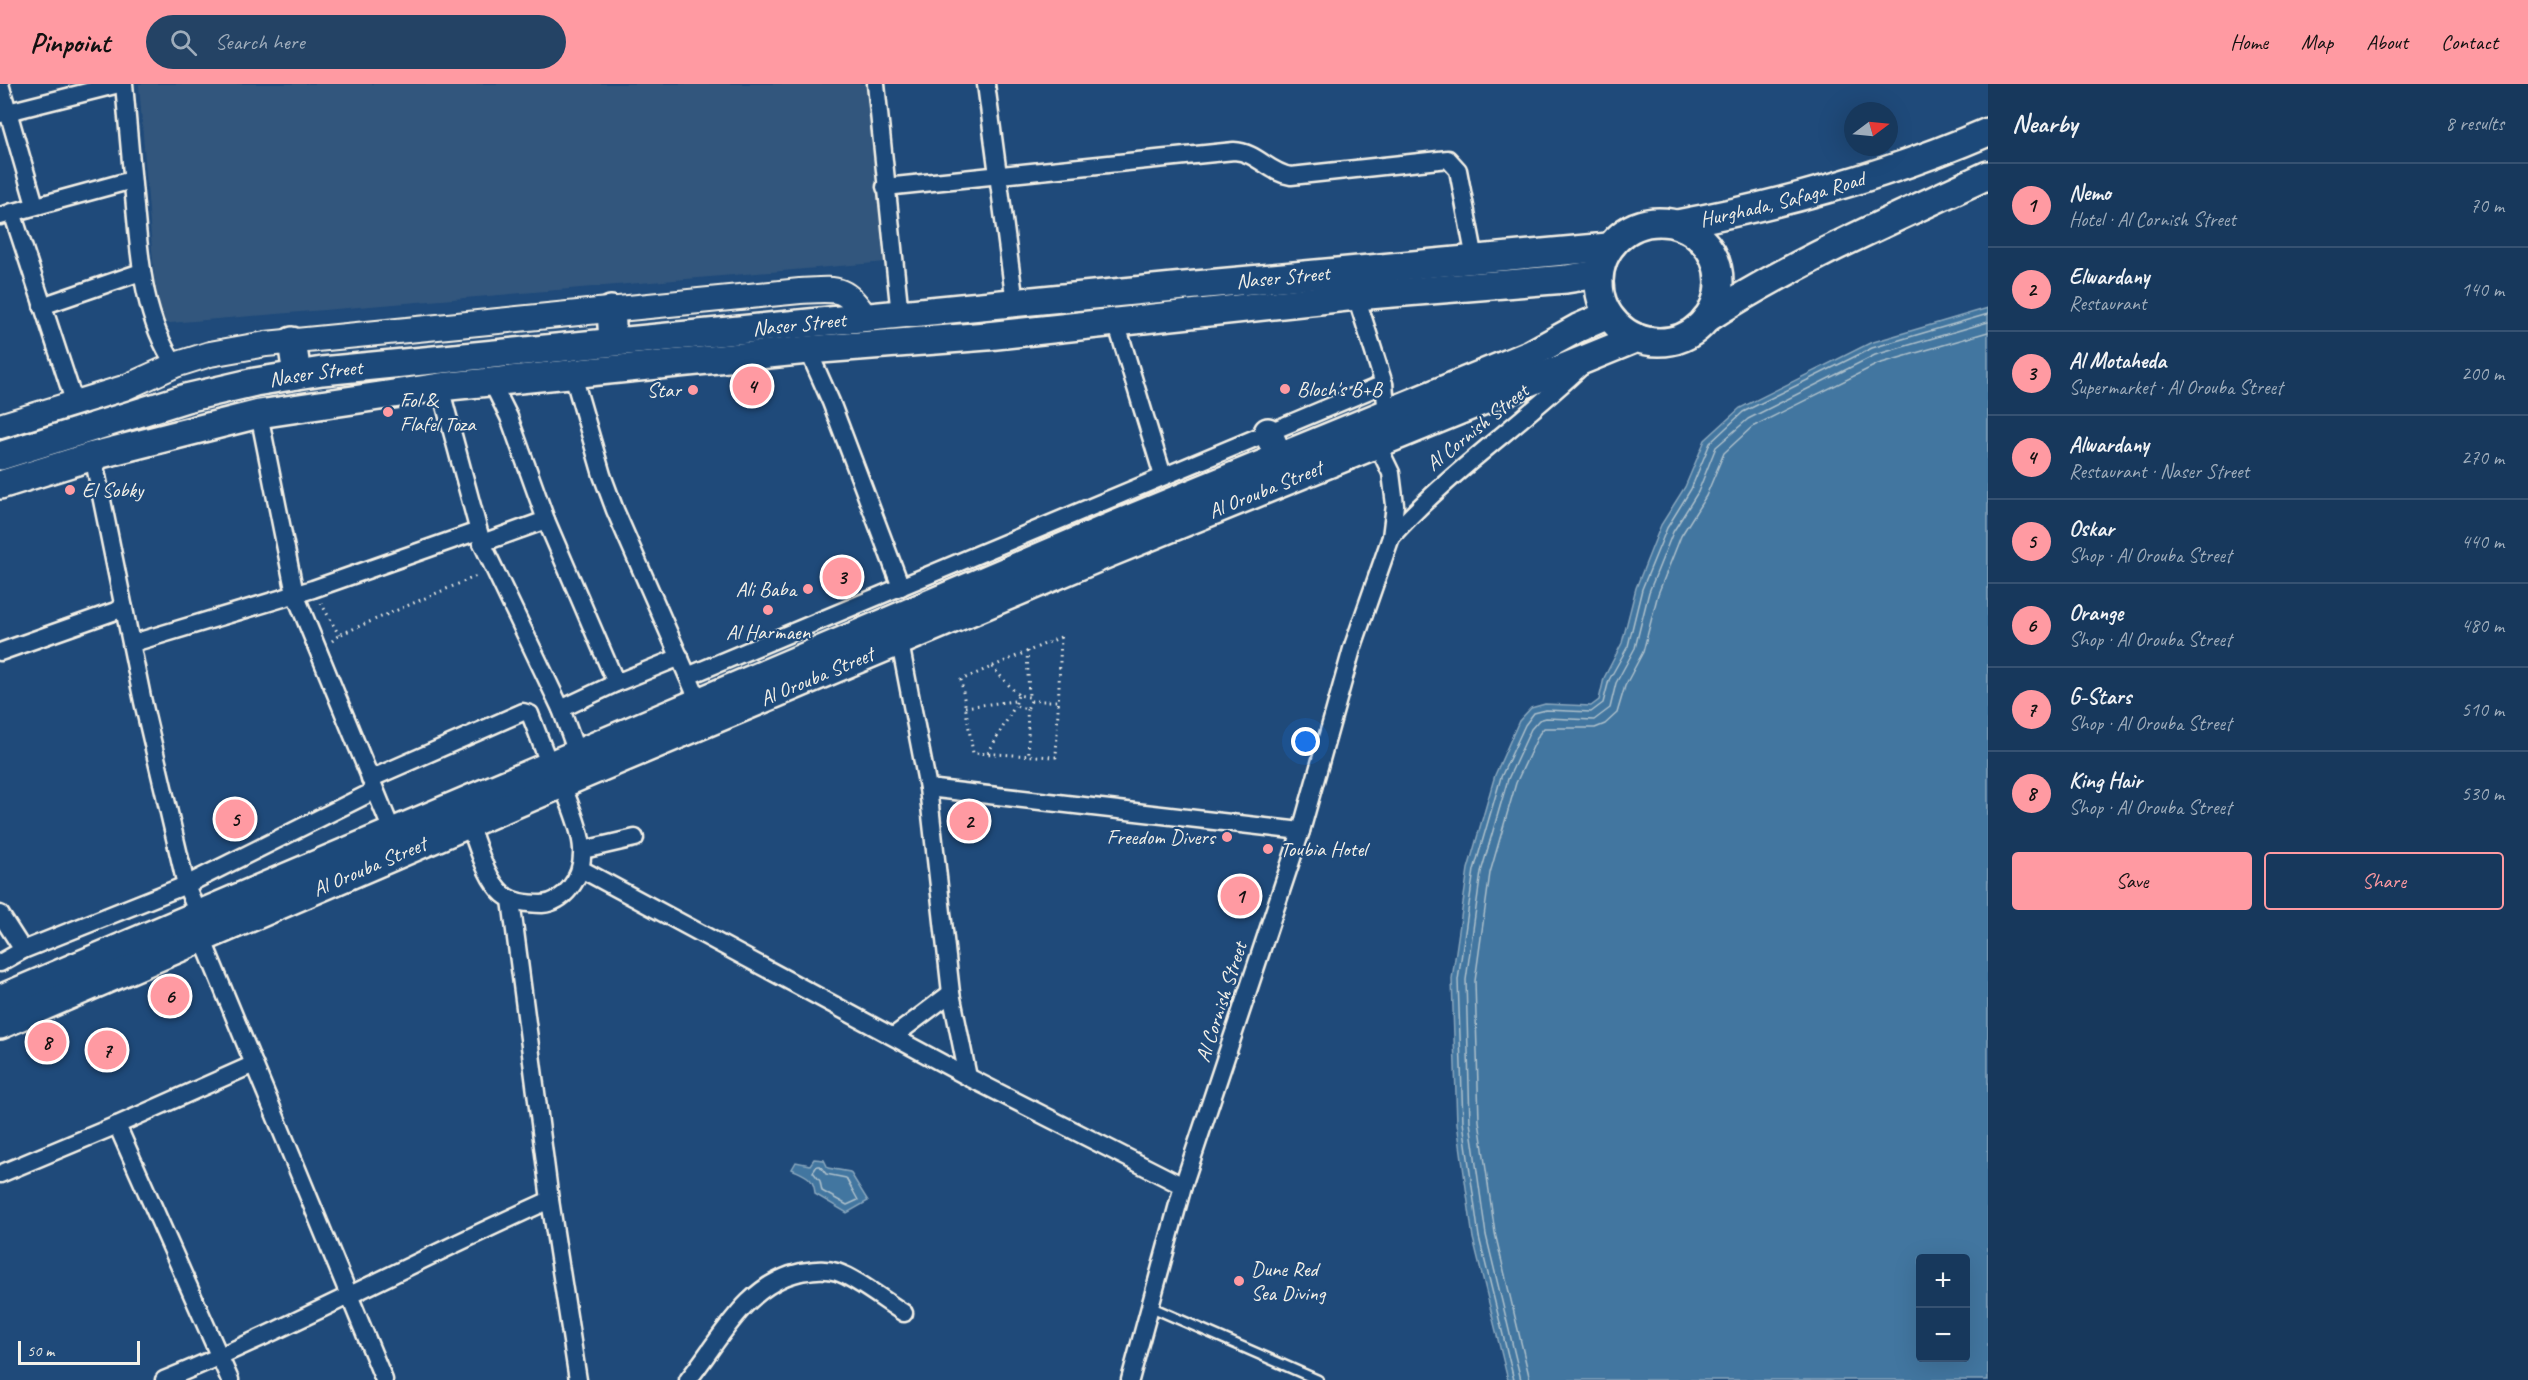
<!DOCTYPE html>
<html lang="en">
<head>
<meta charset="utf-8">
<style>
  :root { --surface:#17385c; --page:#244365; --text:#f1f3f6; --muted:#9eacbb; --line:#365272; --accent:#ff9aa2 }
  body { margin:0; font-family:Caveat,sans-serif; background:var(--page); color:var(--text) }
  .controls { position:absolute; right:18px; bottom:18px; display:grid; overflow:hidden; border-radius:6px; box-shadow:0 6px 24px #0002 }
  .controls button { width:54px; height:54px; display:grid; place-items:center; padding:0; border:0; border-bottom:2px solid var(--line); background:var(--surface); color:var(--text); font:30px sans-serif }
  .compass { position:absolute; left:1844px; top:18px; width:54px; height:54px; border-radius:50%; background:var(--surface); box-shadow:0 6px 24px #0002; rotate:74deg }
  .scale { position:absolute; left:18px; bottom:15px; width:122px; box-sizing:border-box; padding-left:6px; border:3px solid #f4f1e8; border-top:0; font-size:16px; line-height:21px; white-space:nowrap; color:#f4f1e8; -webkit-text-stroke:4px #1f4a7a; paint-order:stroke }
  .you { position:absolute; left:1306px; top:658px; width:21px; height:21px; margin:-15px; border:4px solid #fff; border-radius:50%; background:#1a73e8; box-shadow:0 0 0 9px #1a73e833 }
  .badge { display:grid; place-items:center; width:39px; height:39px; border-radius:50%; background:var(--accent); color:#111; font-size:20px; font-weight:700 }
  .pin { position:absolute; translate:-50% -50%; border:3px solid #fff; box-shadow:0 2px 6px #0006 }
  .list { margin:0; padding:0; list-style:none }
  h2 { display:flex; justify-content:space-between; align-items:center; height:78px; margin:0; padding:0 24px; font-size:26px }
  h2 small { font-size:20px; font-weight:400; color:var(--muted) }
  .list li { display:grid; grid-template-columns:39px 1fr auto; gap:18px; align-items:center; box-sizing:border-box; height:84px; padding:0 24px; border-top:2px solid var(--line) }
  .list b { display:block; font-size:22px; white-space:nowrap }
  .list p { margin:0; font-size:20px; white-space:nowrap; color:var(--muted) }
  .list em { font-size:20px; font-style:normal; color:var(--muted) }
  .actions { display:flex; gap:12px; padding:18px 24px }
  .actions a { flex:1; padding:14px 0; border:2px solid var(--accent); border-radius:6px; text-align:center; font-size:21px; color:var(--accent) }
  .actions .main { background:var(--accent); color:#111 }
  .icon { flex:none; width:33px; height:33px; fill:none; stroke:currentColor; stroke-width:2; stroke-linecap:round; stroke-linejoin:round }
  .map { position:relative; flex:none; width:1988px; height:1296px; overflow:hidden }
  header { display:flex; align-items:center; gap:36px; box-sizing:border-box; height:84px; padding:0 30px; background:var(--accent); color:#111 }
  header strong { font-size:28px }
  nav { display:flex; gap:33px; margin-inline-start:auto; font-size:21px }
  .search { width:420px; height:54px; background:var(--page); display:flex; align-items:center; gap:15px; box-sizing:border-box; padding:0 21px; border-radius:33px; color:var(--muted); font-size:22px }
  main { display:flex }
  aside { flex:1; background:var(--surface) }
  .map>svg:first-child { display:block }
  .built { fill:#33577d }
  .water { fill:#4376a0; stroke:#8aa7bd; stroke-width:1.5; fill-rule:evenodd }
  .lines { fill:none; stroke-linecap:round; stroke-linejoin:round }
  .shore { stroke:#adc0cb; stroke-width:1.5 }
  .lane-casing { stroke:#f4f1e8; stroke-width:13 }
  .street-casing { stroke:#f4f1e8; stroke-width:21 }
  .secondary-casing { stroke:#f4f1e8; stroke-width:28 }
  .primary-casing { stroke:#f4f1e8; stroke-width:32 }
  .path { stroke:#f4f1e8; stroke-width:3; stroke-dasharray:1.5 4.5; stroke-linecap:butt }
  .lane { stroke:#1f4a7a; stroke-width:8 }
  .street { stroke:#1f4a7a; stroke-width:16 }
  .secondary { stroke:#1f4a7a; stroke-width:24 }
  .primary { stroke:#1f4a7a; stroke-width:27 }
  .poi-dot { fill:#ff9aa2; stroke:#1f4a7a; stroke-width:2 }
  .labels { text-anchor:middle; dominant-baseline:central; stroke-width:4.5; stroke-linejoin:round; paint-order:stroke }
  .street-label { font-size:21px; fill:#f4f1e8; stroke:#1f4a7a }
  .poi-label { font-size:21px; fill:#f4f1e8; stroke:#1f4a7a; text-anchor:start }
</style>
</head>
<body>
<header>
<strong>Pinpoint</strong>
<div class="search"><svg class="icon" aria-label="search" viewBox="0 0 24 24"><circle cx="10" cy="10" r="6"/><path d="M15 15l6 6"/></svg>Search here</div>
<nav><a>Home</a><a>Map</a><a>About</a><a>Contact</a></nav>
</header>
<main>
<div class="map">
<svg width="1988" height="1296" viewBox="0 0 1988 1296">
  <rect width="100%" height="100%" fill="#1f4a7a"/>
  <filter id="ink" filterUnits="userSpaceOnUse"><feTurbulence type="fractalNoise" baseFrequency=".0167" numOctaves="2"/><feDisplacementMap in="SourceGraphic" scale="12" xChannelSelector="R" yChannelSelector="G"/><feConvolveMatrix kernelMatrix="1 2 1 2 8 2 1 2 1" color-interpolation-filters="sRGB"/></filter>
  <g filter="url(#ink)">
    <path class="built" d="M 139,0 L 872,0 L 886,178 L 158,240 Z"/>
    <g class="water">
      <path d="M 1988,224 L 1988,1296 L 1508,1296 L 1473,1154 L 1457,1039 L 1452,895 L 1468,785 L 1495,691 L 1519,637 L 1531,624 L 1545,620 L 1591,622 L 1599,616 L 1604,594 L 1622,559 L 1636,504 L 1661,441 L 1685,403 L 1705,356 L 1740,324 L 1870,259 ZM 1920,1174 L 1966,1174 L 1966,1274 L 1920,1274 Z"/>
      <path d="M 814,1075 L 824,1076 L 828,1084 L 850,1088 L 868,1117 L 847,1129 L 815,1110 C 814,1093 806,1092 792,1085 L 796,1078 L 810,1081 Z"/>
    </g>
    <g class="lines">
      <g class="shore">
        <path d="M 817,1082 L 820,1082 L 826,1090 L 846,1094 L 858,1116 L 847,1121 L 822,1107 L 820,1097 L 813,1088 Z"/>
        <path d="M 1514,1296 L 1479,1153 L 1463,1038 L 1458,896 L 1474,786 L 1501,693 L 1525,641 L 1534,629 L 1546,626 L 1591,628 L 1603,619 L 1609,596 L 1628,562 L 1642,505 L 1667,444 L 1691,405 L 1710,359 L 1743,328 L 1872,264 L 1988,230"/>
        <path d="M 1521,1296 L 1486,1151 L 1470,1038 L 1466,896 L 1481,788 L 1508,695 L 1531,645 L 1539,636 L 1546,634 L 1594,636 L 1610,624 L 1616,599 L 1635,564 L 1649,508 L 1673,448 L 1698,408 L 1716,363 L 1748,335 L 1875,271 L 1988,238"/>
        <path d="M 1530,1296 L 1495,1149 L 1479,1037 L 1475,897 L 1490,789 L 1516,699 L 1539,650 L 1544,644 L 1595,644 L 1605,640 L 1617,629 L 1625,602 L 1643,568 L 1658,510 L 1681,452 L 1706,412 L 1724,369 L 1752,343 L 1878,280 L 1988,248"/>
      </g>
      <g class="lane-casing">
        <path id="lane" d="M 1151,1223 L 1318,1296"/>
      </g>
      <g class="street-casing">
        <g id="street">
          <path d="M 0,0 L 35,121"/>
          <path d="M 124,0 C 128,41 131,82 135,123 C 140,178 144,235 175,281"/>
          <path d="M 876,0 L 900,231"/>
          <path d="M 986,0 L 1015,219"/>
          <path d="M 0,30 L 119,0"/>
          <path d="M 885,103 L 1234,67 C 1257,68 1269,89 1291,92 L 1448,75 L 1458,86 L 1475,175"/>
          <path d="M 12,128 L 75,320"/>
          <path d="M 0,132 L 132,96"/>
          <path d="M 1356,212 L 1384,300 L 1387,330"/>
          <path d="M 42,222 L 141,188"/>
          <path d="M 1116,238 L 1163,392"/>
          <path d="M 808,266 L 831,318 L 901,503"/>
          <path d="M 573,291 L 602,391 L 615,426 L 699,618"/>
          <path d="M 492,299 L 509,333 L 546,436 L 616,599"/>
          <path d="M 440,303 L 482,459 L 561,625 L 577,669"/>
          <path d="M 259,330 L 295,510 L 392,747"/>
          <path d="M 93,372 L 143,618 L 186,801 L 198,830"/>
          <path d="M 1391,453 C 1448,389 1520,341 1582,282"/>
          <path d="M 482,459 L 546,436"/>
          <path d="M 133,559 L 313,505 L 478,447"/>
          <path d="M 900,559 L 928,704 L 951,909 L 968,993"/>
          <path d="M 0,568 L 124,524"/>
          <path d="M 688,592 L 1384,300"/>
          <path d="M 561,625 L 616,599 L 680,573"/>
          <path d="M 370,695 L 523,628 L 530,630 L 550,682"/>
          <path d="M 928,704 L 1301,747"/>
          <path d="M 469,740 C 478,762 485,793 503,810 C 513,819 529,820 542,820 C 554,819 563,813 570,804 C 596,772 574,733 562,700"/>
          <path d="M 583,766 L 635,754"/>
          <path d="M 581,785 L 968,993 L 1183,1102"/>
          <path d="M 511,816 L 550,1116 L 578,1296"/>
          <path d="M 0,830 L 23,866"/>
          <path d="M 202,854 L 384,1296"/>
          <path d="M 0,879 L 23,866 L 186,801 L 374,707"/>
          <path d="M 894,952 L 951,909"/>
          <path d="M 0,1090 L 117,1041"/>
          <path d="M 164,1296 C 295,1242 420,1174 550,1116"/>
          <path d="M 230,1296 L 117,1041 L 254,980"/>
          <path d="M 688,1296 C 721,1255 746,1200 801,1188 C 814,1186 825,1184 837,1188 C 856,1194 886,1218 904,1229"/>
          <path d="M 1130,1296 L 1183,1102 L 1301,747 L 1352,565 L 1391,453 L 1395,421 L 1391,389 L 1377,360"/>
        </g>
      </g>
      <g class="secondary-casing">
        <path id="secondary" d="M 0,342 L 124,304 L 175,281 L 210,270 L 266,260 L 800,207 C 837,205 844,201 866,234"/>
      </g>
      <g class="primary-casing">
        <g id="primary">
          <circle cx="1659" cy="198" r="60"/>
          <path id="s1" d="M 1677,140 C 1784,120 1888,91 1988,48"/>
          <path d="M 611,226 L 613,257"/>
          <path d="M 1706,235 C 1795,177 1892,136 1988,91"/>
          <path d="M 292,257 L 297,291"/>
          <path d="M 1268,348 L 1279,374"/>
          <path id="s2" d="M 0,372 L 186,314 L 255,298 L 322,287 L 1174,203 L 1608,163"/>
          <path d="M 0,401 L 93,372 L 259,330 L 440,303 L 808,266 L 987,252 L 1356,212 L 1566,195 L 1598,190"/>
          <path d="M 0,915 L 1115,441 L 1531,270 L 1578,244 L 1608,231"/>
          <path id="s3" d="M 0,941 L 585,690 L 1107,470 L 1637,254"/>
        </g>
      </g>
      <g class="path">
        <path d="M 321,519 L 339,551"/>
        <path d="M 1061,553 L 1056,673 L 973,669 L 961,596 Z"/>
        <path d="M 332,557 L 339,551 L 479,491"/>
        <path d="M 1027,567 L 1029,613"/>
        <path d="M 992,583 L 1018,611"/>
        <path d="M 1031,617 L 1027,625 L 1015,622 L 1018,611 L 1029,613 L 1031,617 L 1059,617"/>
        <path d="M 965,623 L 1014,617"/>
        <path d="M 1027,625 L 1029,671"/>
        <path d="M 988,669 L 1015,622"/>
      </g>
      <use href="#lane" class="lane"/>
      <use href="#street" class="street"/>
      <use href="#secondary" class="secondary"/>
      <use href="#primary" class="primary"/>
    </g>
  </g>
  <g class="poi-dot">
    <circle cx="1285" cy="305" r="6"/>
    <circle cx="693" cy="306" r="6"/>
    <circle cx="388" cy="328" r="6"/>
    <circle cx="70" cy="406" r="6"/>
    <circle cx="808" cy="505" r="6"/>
    <circle cx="768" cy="526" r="6"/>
    <circle cx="1227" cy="753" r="6"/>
    <circle cx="1268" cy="765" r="6"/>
    <circle cx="1239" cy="1197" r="6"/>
  </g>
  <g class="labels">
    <g class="street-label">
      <text stroke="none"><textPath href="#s1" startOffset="108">Hurghada, Safaga Road</textPath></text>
      <text stroke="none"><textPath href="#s2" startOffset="1299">Naser Street</textPath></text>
      <text stroke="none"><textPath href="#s2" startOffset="813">Naser Street</textPath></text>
      <text stroke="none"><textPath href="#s2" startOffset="327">Naser Street</textPath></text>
      <text transform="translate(1477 343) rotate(-39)">Al Cornish Street</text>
      <text stroke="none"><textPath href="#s3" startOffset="1374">Al Orouba Street</textPath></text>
      <text stroke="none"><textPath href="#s3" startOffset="888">Al Orouba Street</textPath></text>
      <text stroke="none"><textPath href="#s3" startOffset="402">Al Orouba Street</textPath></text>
      <text transform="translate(1221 918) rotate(-72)">Al Cornish Street</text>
    </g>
    <g class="poi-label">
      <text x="1297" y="305">Bloch's B+B</text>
      <text x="681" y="306" text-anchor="end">Star</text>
      <text x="400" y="316">Fol &amp;<tspan x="400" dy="24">Flafel Toza</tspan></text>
      <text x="82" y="406">El Sobky</text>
      <text x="796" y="505" text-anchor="end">Ali Baba</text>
      <text x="768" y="548" text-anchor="middle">Al Harmaen</text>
      <text x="1215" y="753" text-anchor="end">Freedom Divers</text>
      <text x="1280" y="765">Toubia Hotel</text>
      <text x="1251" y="1185">Dune Red<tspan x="1251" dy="24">Sea Diving</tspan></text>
    </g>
  </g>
</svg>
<div class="controls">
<button>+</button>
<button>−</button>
</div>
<svg class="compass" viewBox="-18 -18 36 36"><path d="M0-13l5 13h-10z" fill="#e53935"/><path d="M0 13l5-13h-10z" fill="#9eacbb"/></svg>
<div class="scale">50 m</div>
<div class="you"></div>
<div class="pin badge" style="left:1240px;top:812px">1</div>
<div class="pin badge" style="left:969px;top:737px">2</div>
<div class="pin badge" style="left:842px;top:493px">3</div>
<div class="pin badge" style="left:752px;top:302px">4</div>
<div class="pin badge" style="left:235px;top:735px">5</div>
<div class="pin badge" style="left:170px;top:912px">6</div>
<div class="pin badge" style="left:107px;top:966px">7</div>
<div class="pin badge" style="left:47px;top:958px">8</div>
</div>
<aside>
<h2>Nearby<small>8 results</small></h2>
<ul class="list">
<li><span class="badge">1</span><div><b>Nemo</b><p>Hotel · Al Cornish Street</p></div><em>70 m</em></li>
<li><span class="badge">2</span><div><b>Elwardany</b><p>Restaurant</p></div><em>140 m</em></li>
<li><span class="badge">3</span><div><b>Al Motaheda</b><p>Supermarket · Al Orouba Street</p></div><em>200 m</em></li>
<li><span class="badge">4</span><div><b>Alwardany</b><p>Restaurant · Naser Street</p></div><em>270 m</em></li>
<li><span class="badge">5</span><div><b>Oskar</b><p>Shop · Al Orouba Street</p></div><em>440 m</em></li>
<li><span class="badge">6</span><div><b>Orange</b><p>Shop · Al Orouba Street</p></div><em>480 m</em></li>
<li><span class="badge">7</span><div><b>G-Stars</b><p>Shop · Al Orouba Street</p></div><em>510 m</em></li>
<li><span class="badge">8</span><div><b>King Hair</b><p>Shop · Al Orouba Street</p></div><em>530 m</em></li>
</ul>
<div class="actions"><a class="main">Save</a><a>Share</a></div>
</aside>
</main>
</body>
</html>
